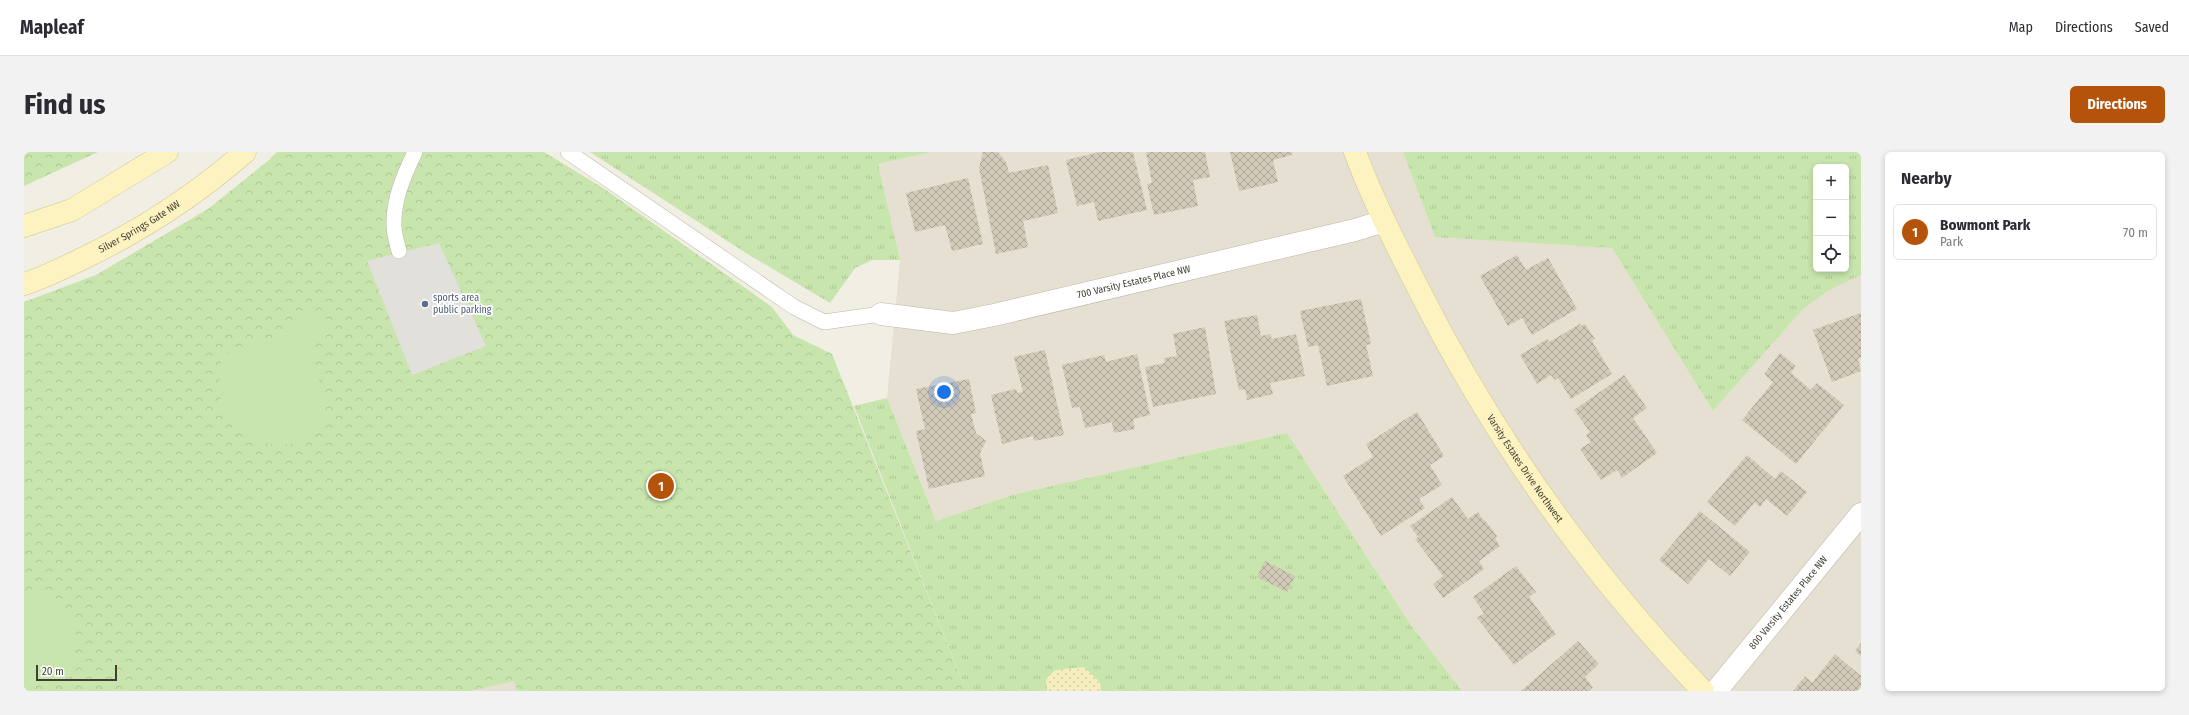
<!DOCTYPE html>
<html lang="en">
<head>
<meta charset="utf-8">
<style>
  :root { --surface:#fff; --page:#f2f2f3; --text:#2b2b33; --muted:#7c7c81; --line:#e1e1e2; --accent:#b45309 }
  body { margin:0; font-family:"Fira Sans Condensed",sans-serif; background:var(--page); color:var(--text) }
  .controls { position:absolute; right:12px; top:12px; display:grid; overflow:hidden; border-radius:6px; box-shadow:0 2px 6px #0003 }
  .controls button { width:36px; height:36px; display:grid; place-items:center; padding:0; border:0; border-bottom:1px solid var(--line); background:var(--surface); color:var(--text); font:20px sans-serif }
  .scale { position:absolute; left:12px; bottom:10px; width:81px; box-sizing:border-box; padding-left:4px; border:2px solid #423e33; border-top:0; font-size:11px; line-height:14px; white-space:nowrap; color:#423e33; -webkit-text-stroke:3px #fff; paint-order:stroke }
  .you { position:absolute; left:920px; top:240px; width:14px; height:14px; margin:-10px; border:3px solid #fff; border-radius:50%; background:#1a73e8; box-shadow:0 0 0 6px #1a73e833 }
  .badge { display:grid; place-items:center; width:26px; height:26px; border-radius:50%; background:var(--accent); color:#fff; font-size:13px; font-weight:700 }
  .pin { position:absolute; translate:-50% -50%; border:2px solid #fff; box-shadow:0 1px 4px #0006 }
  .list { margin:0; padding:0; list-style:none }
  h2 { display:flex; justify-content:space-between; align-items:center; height:52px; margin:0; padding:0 16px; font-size:17px }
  h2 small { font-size:13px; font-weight:400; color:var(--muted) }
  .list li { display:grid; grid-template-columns:26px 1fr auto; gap:12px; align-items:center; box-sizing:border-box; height:56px; margin:0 8px 8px; padding:0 8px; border:1px solid var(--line); border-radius:6px }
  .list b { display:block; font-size:15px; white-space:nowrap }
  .list p { margin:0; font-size:13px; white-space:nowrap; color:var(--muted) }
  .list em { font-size:13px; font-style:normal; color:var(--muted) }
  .icon { flex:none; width:22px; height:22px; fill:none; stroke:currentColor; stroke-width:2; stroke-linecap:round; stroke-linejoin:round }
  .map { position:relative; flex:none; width:1837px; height:539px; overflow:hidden; border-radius:6px }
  header { display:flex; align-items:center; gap:24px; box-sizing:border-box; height:56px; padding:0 20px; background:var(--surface); border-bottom:1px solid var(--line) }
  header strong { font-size:19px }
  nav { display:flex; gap:22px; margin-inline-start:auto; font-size:14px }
  .intro { display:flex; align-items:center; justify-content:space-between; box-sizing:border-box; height:96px; padding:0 24px }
  h1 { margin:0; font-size:28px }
  .button { padding:10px 18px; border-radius:6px; background:var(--accent); color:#fff; font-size:14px; font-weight:700 }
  main { display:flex; gap:24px; padding:0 24px }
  aside { flex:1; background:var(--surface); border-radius:6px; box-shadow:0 2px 6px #0003 }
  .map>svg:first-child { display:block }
  .residential { fill:#e5e0d1 }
  .grass { fill:url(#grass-tufts); fill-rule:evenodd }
  .sand { fill:url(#sand-dots) }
  .park { fill:url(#park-crowns) }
  .pitch { fill:#c7e5ac }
  .parking { fill:#e1e0db }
  .building { fill:url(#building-cross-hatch) }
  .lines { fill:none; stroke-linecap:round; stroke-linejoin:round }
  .lane-casing { stroke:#bcb6a6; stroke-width:16 }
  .street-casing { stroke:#bcb6a6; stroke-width:23 }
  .secondary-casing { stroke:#d0c594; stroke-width:23 }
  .lane { stroke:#fff; stroke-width:15 }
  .street { stroke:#fff; stroke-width:22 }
  .secondary { stroke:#fdf3c1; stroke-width:22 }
  .service-dot { fill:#5c6f8a; stroke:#fff; stroke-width:1.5 }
  .labels { text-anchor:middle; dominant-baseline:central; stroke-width:3.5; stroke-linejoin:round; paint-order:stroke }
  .street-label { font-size:10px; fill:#423e33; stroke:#fff }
  .service-label { font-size:10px; fill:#4e5e75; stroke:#fff; text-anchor:start }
</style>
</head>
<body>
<header>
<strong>Mapleaf</strong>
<nav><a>Map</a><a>Directions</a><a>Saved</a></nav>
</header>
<div class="intro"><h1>Find us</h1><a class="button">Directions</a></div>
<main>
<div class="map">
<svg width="1837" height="539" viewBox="0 0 1837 539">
  <defs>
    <pattern id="grass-tufts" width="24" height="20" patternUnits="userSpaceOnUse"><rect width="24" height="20" fill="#c7e5ac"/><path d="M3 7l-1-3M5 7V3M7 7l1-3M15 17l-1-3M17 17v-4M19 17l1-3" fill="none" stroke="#acc694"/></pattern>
    <pattern id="sand-dots" width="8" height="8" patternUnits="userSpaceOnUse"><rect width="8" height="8" fill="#f6eebe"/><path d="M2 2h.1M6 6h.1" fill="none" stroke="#d4cda4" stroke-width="1.8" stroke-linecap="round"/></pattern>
    <pattern id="park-crowns" width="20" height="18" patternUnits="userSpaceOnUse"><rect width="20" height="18" fill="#c7e5ac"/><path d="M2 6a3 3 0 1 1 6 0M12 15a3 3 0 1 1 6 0" fill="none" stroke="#acc694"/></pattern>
    <pattern id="building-cross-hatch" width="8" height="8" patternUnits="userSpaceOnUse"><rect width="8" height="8" fill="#d2cab9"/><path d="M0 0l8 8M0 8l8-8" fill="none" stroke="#aca597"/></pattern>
  </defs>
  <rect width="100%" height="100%" fill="#f1eee3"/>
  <g class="residential">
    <path d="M 907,0 L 1379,0 L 1411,85 L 1588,96 L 1689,259 L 1778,158 L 1805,138 L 1837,123 L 1837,539 L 1438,539 L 1386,472 L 1263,281 L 988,343 L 912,369 L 863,246 L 876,108 L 854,12 Z"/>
    <path d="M 491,529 L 496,539 L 447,539 Z"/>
  </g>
  <g class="grass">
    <path d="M 566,0 L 907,0 L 854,12 L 876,108 L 848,108 L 831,116 L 806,151 L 722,101 Z"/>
    <path d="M 1379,0 L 1837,0 L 1837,123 L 1805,138 L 1778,158 L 1689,259 L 1588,96 L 1411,85 ZM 1792,15 L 1822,15 L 1822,117 L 1792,117 Z"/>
    <path d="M 863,246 L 912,369 L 988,343 L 1263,281 L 1386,472 L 1438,539 L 942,539 L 830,254 Z"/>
  </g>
  <path class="sand" d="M 1060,515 L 1076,530 L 1077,539 L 1023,539 L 1022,527 L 1031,518 Z"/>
  <g class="park">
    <path d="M 0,0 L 74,0 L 0,34 Z"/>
    <path d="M 253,0 L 520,0 L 579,36 L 748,155 L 769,183 L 808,202 L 942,539 L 493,539 L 491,529 L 447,539 L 0,539 L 0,150 L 72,123 L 184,57 L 245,8 Z"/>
  </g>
  <g class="pitch">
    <path d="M 288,157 L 302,164 L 304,177 L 288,199 C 290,210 303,253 301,261 C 291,303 229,300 207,271 C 192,251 194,225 198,203 L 264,183 L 279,163 Z"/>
    <path d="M 13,437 C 20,442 31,446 37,452 C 58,474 53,498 46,525 L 0,537 L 0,438 Z"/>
  </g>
  <path class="parking" d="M 415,91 L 462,194 L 388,223 L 343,109 Z"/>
  <g class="building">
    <path d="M 959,0 L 974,0 L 982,10 L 985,21 L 1024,13 L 1034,61 L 999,69 L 1004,95 L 972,102 L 955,16 Z"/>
    <path d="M 1076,0 L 1109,0 L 1123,58 L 1074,69 L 1070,50 L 1053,54 L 1042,8 Z"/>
    <path d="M 1122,0 L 1181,0 L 1186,25 L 1169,28 L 1174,54 L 1130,63 L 1123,32 L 1128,31 Z"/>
    <path d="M 1206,0 L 1268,0 L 1268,3 L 1249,8 L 1254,30 L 1215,39 Z"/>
    <path d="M 944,26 L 959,92 L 928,99 L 921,73 L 891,80 L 882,41 Z"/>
    <path d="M 1493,103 L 1502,118 L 1524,106 L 1553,157 L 1508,183 L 1498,166 L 1484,174 L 1456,124 Z"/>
    <path d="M 1337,147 L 1347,192 L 1342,193 L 1349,224 L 1303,234 L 1294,193 L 1284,195 L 1276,159 Z"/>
    <path d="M 1837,161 L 1837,205 L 1834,207 L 1837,219 L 1808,230 L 1789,178 Z"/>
    <path d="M 1233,163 L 1237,184 L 1246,182 L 1248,187 L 1272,182 L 1281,224 L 1246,231 L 1249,242 L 1223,248 L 1221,237 L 1215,238 L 1200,169 Z"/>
    <path d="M 1556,172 L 1557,174 L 1561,172 L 1571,187 L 1568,189 L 1588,222 L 1547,247 L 1534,226 L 1531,228 L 1527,223 L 1513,232 L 1496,203 L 1523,187 L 1525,190 Z"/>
    <path d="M 1181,175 L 1192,242 L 1129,255 L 1121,215 L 1141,211 L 1140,206 L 1153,204 L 1149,182 Z"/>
    <path d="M 1021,198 L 1040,283 L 1010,289 L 1009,284 L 978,292 L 967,243 L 992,237 L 993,241 L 999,240 L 990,205 Z"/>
    <path d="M 1756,201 L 1772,214 L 1767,221 L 1787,238 L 1793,231 L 1820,253 L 1772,312 L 1718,268 L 1749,230 L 1740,222 Z"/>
    <path d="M 1113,202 L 1126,263 L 1109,267 L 1111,277 L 1090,281 L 1088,270 L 1061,276 L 1056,255 L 1048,256 L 1038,213 L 1080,203 L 1082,210 Z"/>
    <path d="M 1600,223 L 1623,256 L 1609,266 L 1633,301 L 1598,326 L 1593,318 L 1577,328 L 1556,297 L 1567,290 L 1562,283 L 1566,280 L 1550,258 Z"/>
    <path d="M 945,227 L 952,261 L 947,262 L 952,281 L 962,289 L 956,301 L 961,324 L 905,337 L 892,279 L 901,277 L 892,237 Z"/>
    <path d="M 1393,260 L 1420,304 L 1406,313 L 1418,333 L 1395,347 L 1401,356 L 1357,384 L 1319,324 L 1349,305 L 1342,292 Z"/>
    <path d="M 1723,303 L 1751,327 L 1757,319 L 1783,340 L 1763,364 L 1742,347 L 1736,355 L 1731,350 L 1711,374 L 1683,350 Z"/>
    <path d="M 1428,345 L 1444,367 L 1454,360 L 1459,368 L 1460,367 L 1473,384 L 1471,386 L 1476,394 L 1455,409 L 1460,417 L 1419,446 L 1409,432 L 1419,424 L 1391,387 L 1394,385 L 1386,374 Z"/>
    <path d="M 1676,359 L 1726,400 L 1706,424 L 1685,407 L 1664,432 L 1635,408 Z"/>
    <path d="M 1241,409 L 1271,424 L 1263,440 L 1233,425 Z"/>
    <path d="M 1492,414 L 1512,440 L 1505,445 L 1532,482 L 1490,513 L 1453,466 L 1460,461 L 1449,445 Z"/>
    <path d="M 1554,489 L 1575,512 L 1561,525 L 1569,535 L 1565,539 L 1497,539 Z"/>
    <path d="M 1837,491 L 1837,504 L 1831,499 Z"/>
    <path d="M 1811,502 L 1837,524 L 1837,539 L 1769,539 L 1781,524 L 1788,531 Z"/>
  </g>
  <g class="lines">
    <g class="lane-casing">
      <g id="lane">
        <path d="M 544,0 L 770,155 L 800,170 L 857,162"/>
        <path d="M 375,99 C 373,91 370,82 370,74 C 369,48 380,23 391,0"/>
      </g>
    </g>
    <g class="street-casing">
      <g id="street">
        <path id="s1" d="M 857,162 L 929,171 L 970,163 L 1331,78 L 1360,69"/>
        <path id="s2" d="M 1692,539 L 1837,362"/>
      </g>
    </g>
    <g class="secondary-casing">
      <g id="secondary">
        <path id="s3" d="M 1331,0 C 1348,46 1370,89 1392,132 C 1467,282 1563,418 1679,539"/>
        <path d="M 0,74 L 48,58 L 143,0"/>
        <path id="s4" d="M 0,132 C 22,125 43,114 64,104 C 121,76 173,42 221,0"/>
      </g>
    </g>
    <use href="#lane" class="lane"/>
    <use href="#street" class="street"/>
    <use href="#secondary" class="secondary"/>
  </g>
  <circle class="service-dot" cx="401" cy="152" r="4"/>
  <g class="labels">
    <g class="street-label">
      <text stroke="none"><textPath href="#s4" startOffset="129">Silver Springs Gate NW</textPath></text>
      <text stroke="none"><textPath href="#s1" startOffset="258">700 Varsity Estates Place NW</textPath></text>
      <text stroke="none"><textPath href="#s3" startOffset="360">Varsity Estates Drive Northwest</textPath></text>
      <text stroke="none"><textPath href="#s2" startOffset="114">800 Varsity Estates Place NW</textPath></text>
    </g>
    <g class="service-label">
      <text x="409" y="146">sports area<tspan x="409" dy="12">public parking</tspan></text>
    </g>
  </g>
</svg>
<div class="controls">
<button>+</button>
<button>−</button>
<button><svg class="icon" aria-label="locate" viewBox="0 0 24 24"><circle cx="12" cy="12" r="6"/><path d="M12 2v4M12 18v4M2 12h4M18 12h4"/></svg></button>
</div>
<div class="scale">20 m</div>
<div class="you"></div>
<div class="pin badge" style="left:637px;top:334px">1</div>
</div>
<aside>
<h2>Nearby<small></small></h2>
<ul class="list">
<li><span class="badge">1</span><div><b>Bowmont Park</b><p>Park</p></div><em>70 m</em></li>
</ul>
</aside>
</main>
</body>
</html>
